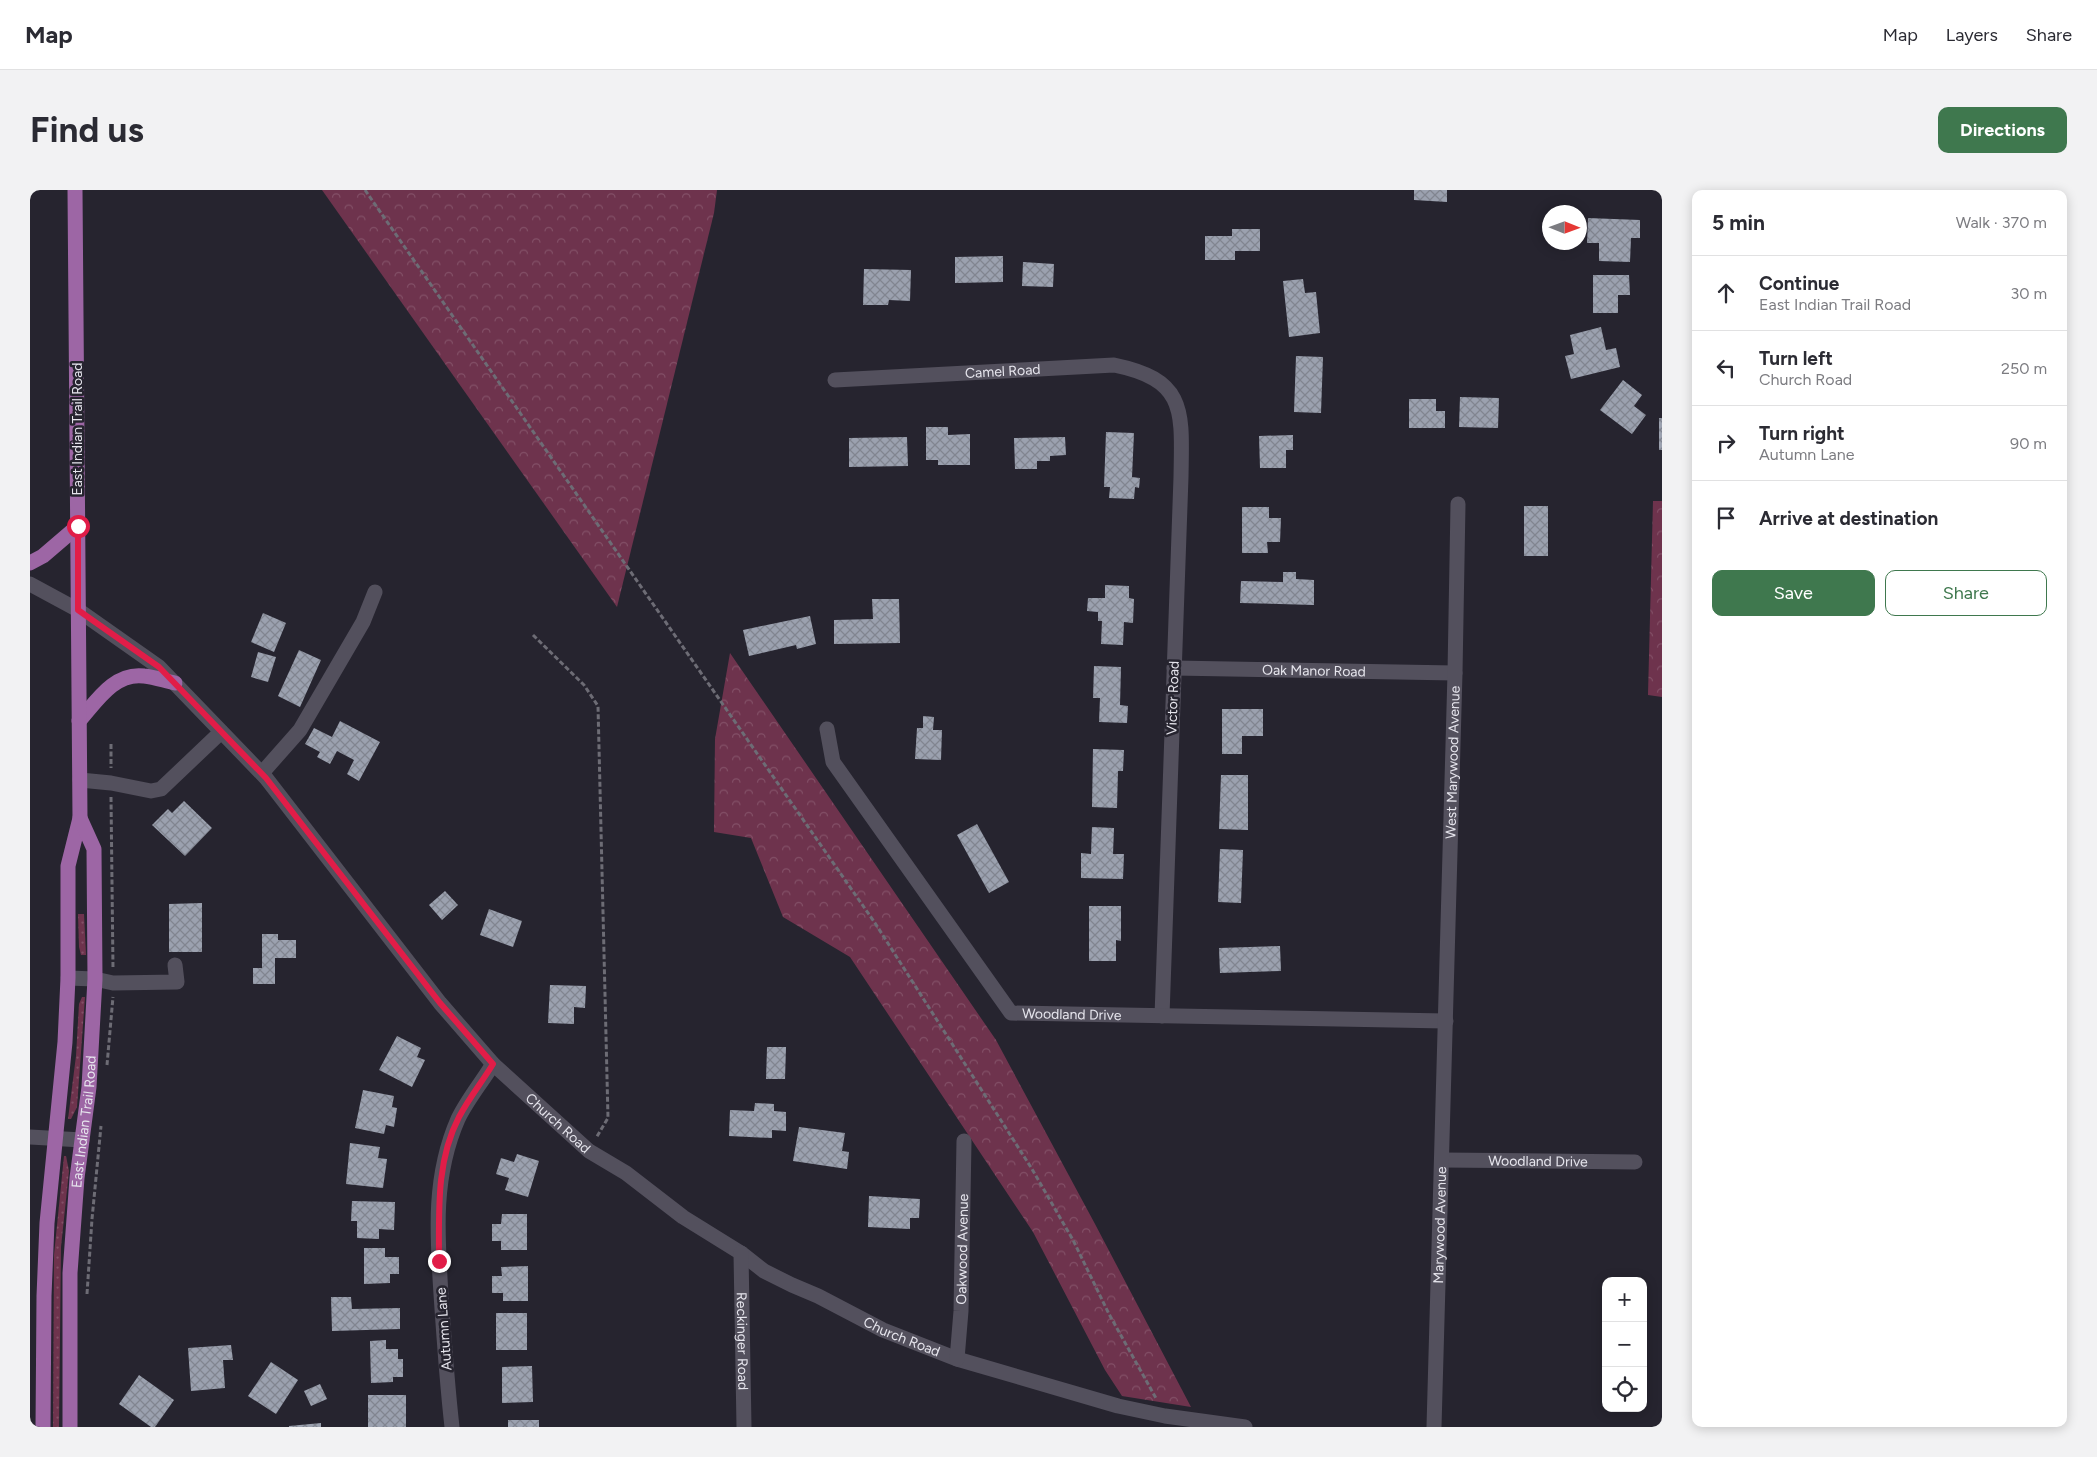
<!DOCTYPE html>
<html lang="en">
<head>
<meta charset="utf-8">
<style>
  :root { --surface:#fff; --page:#f2f2f3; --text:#2b2b33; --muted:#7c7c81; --line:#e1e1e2; --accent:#3f784e }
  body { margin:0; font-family:Figtree,sans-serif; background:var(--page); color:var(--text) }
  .controls { position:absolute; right:15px; bottom:15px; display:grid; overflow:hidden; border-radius:10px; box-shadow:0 2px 12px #0003 }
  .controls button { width:45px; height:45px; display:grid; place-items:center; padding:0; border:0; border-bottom:1px solid var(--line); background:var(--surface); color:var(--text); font:25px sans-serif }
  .compass { position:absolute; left:1512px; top:15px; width:45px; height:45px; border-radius:50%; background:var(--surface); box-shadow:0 2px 12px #0003; rotate:91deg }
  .stop { position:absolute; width:15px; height:15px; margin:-11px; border:4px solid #e11d48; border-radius:50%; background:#fff }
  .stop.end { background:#e11d48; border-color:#fff; box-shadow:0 1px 5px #0008 }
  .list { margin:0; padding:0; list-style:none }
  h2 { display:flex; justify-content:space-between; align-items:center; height:65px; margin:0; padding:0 20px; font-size:21px }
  h2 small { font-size:16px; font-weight:400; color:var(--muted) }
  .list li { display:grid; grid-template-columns:32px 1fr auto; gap:15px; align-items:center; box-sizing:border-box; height:75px; padding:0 20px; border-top:1px solid var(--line) }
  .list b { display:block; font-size:19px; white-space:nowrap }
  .list p { margin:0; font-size:16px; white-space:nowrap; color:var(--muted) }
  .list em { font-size:16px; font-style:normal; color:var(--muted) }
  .actions { display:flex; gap:10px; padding:15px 20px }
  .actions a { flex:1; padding:11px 0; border:1px solid var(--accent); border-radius:10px; text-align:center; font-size:18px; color:var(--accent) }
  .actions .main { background:var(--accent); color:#fff }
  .icon { flex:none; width:28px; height:28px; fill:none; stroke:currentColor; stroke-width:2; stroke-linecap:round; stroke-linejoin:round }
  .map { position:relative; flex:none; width:1632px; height:1237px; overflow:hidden; border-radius:10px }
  header { display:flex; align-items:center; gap:30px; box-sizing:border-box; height:70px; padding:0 25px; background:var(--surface); border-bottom:1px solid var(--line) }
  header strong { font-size:24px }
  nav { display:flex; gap:28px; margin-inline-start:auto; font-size:18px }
  .intro { display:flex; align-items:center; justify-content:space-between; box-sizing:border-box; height:120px; padding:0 30px }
  h1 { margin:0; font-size:35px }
  .button { padding:12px 22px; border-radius:10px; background:var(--accent); color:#fff; font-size:18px; font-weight:700 }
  main { display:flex; gap:30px; padding:0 30px }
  aside { flex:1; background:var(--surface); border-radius:10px; box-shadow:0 2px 12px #0003 }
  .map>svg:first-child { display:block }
  .grass { fill:url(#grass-dots) }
  .forest { fill:url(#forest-crowns) }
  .building { fill:url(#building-cross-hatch) }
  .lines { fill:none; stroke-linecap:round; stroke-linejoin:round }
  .path { stroke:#6d6c75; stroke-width:3; stroke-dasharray:5 2.5; stroke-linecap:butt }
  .minor { stroke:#53505d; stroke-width:15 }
  .major { stroke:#9d66a5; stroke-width:15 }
  .route { stroke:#e11d48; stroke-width:6 }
  .labels { text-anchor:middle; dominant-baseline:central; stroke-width:5; stroke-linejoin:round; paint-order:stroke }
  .street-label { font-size:14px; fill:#e6e5ed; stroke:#26242f }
</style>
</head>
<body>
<header>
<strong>Map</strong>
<nav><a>Map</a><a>Layers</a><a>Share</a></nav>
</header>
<div class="intro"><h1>Find us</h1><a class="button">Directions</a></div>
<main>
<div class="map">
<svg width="1632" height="1237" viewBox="0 0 1632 1237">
  <defs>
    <pattern id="grass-dots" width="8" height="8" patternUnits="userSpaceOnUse" patternTransform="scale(1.25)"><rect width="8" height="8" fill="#6e334d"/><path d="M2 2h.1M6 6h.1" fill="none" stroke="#835067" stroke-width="1.8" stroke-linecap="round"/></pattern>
    <pattern id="forest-crowns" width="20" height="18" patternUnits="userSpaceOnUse" patternTransform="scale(1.25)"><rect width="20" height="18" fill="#6e334d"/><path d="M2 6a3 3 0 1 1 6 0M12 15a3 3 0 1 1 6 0" fill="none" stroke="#835067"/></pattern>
    <pattern id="building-cross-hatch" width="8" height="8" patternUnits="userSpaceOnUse" patternTransform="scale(1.25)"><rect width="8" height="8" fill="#9ba1af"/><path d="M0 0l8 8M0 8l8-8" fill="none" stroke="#818590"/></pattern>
  </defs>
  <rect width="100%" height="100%" fill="#26242f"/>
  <g class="grass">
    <path d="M 48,724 L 54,724 L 56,765 L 51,765 L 49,757 Z"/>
    <path d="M 52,807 L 55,807 L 47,917 L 41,929 L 38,929 L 46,866 L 49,814 Z"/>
    <path d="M 34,966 L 36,966 L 39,981 L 31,1057 L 29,1237 L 23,1237 L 24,1065 Z"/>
  </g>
  <g class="forest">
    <path d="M 292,0 L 687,0 L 684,23 L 587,417 Z"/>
    <path d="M 1623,311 L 1632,311 L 1632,507 L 1618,505 Z"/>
    <path d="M 700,463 L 966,850 L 1065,1034 L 1161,1217 L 1092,1206 L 1075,1180 L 1003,1042 L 820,767 L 753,727 L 721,648 L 684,642 L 685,549 Z"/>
  </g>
  <g class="building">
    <path d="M 1384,0 L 1417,0 L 1417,12 L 1384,10 Z"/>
    <path d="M 1558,28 L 1610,30 L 1610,48 L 1601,48 L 1600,72 L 1569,71 L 1569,53 L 1557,53 Z"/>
    <path d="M 1202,39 L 1230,39 L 1230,61 L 1205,61 L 1205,70 L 1175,70 L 1175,46 L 1202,46 Z"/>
    <path d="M 973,66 L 973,92 L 925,93 L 925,67 Z"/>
    <path d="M 993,72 L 1024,74 L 1023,97 L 992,96 Z"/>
    <path d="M 834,79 L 881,80 L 880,111 L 859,110 L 858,115 L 833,115 Z"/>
    <path d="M 1563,85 L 1599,85 L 1600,105 L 1588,105 L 1588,123 L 1563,123 Z"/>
    <path d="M 1273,89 L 1275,103 L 1286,102 L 1290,143 L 1259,147 L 1253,91 Z"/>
    <path d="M 1571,137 L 1576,160 L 1586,158 L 1590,177 L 1541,189 L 1535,166 L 1544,164 L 1540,145 Z"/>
    <path d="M 1266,166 L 1293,167 L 1291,223 L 1264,222 Z"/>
    <path d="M 1593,190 L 1612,205 L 1604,216 L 1616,225 L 1602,244 L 1570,220 Z"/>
    <path d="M 1430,207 L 1469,208 L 1468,238 L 1429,237 Z"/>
    <path d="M 1379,209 L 1406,209 L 1406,221 L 1415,221 L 1415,238 L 1379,238 Z"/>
    <rect x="1629" y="228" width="3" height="32"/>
    <path d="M 896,237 L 918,237 L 918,245 L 940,244 L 940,275 L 908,275 L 908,270 L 896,270 Z"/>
    <path d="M 1076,242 L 1104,243 L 1102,287 L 1110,288 L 1109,298 L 1105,297 L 1104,309 L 1079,308 L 1080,297 L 1074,297 Z"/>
    <path d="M 1263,245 L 1263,260 L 1256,260 L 1256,278 L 1230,278 L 1229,246 Z"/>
    <path d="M 877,247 L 878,276 L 819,277 L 819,248 Z"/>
    <path d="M 1035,247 L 1036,265 L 1020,266 L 1020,271 L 1007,271 L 1007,279 L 985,279 L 984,248 Z"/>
    <rect x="1494" y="316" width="24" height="50"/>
    <path d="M 1212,317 L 1239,317 L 1239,328 L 1251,328 L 1250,352 L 1237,352 L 1238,363 L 1212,363 Z"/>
    <path d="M 1253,382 L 1266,382 L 1266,389 L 1284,390 L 1284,415 L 1210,413 L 1211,391 L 1253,392 Z"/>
    <path d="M 1075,395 L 1099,396 L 1099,408 L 1104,409 L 1103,433 L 1094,432 L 1093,455 L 1071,454 L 1072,431 L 1068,431 L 1068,422 L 1057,421 L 1058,408 L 1075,408 Z"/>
    <path d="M 842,409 L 869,409 L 870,453 L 804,454 L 804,430 L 843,429 Z"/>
    <path d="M 233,423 L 256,433 L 244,462 L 221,452 Z"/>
    <path d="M 780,426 L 786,454 L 767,459 L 766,455 L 719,466 L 713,440 Z"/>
    <path d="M 269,460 L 291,470 L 270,517 L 248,506 Z"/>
    <path d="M 228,462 L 246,467 L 238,492 L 221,487 Z"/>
    <path d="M 1064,476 L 1091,477 L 1090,515 L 1098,516 L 1097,533 L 1069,532 L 1070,508 L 1063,508 Z"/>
    <path d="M 1192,519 L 1233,519 L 1233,546 L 1212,546 L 1212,564 L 1192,564 Z"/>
    <path d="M 893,526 L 904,527 L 903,540 L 912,540 L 911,570 L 885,569 L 887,538 L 893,538 Z"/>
    <path d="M 310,531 L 350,552 L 329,591 L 317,584 L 324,570 L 307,561 L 300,574 L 287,567 L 290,562 L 275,554 L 284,538 L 302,547 Z"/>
    <path d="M 1063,559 L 1094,560 L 1093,581 L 1088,581 L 1087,618 L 1062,617 Z"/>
    <path d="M 1191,585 L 1218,585 L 1218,640 L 1189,639 Z"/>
    <path d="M 154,611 L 182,638 L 155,666 L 122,635 L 138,619 L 142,623 Z"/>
    <path d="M 947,634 L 979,692 L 959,703 L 927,645 Z"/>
    <path d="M 1062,637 L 1084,638 L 1083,664 L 1094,664 L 1093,689 L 1051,688 L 1051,663 L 1061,664 Z"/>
    <path d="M 1190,659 L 1213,660 L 1211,713 L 1188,712 Z"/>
    <path d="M 415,701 L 428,715 L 412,730 L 399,715 Z"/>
    <path d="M 172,713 L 172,762 L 139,762 L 139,714 Z"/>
    <path d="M 1059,716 L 1091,716 L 1091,751 L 1086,750 L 1086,771 L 1059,771 Z"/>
    <path d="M 459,719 L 492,731 L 483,757 L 450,745 Z"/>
    <path d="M 232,744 L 248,744 L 248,750 L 266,750 L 266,768 L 245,768 L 245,794 L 223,794 L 223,778 L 232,778 Z"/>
    <path d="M 1250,756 L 1251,781 L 1190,783 L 1189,758 Z"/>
    <path d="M 520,795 L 556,796 L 555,818 L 544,817 L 544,834 L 518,833 Z"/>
    <path d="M 367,846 L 391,858 L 387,867 L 395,870 L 382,897 L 349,880 Z"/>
    <path d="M 737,857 L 756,857 L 755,889 L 736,889 Z"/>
    <path d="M 333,900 L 364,906 L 362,917 L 367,918 L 364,937 L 356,935 L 354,944 L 325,938 Z"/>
    <path d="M 725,913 L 744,914 L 744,921 L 756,922 L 756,941 L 742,940 L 742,948 L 699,946 L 700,920 L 724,921 Z"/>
    <path d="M 769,937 L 815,943 L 812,961 L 819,962 L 817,979 L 763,971 Z"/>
    <path d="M 320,953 L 350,957 L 348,968 L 357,969 L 353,998 L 316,994 Z"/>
    <path d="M 487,964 L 509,971 L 498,1007 L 475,1000 L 479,988 L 466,984 L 471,968 L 484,972 Z"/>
    <path d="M 839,1006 L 890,1009 L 889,1028 L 880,1028 L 880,1039 L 838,1037 Z"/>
    <path d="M 322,1011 L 365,1012 L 364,1040 L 349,1039 L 349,1049 L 327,1048 L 327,1031 L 321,1031 Z"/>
    <path d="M 472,1024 L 497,1024 L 497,1060 L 471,1060 L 471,1051 L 462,1051 L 462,1034 L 471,1034 Z"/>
    <path d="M 334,1058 L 355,1058 L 355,1067 L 369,1067 L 369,1084 L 360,1084 L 360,1093 L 334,1094 Z"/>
    <path d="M 498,1076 L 498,1111 L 473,1111 L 473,1103 L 462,1103 L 462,1086 L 472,1086 L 471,1077 Z"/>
    <path d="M 301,1107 L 321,1107 L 322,1119 L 370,1118 L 370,1139 L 302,1141 Z"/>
    <rect x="466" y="1123" width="31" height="37"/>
    <path d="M 356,1150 L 356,1159 L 368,1159 L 368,1169 L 373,1169 L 373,1187 L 363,1187 L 363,1192 L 341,1193 L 340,1151 Z"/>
    <path d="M 201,1155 L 203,1170 L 193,1170 L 195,1198 L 161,1201 L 158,1158 Z"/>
    <path d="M 241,1172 L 268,1190 L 246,1224 L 218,1206 Z"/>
    <path d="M 502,1176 L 503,1212 L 472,1213 L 472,1177 Z"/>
    <path d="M 109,1185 L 144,1210 L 125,1237 L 121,1237 L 89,1214 Z"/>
    <path d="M 290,1194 L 297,1209 L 281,1216 L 274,1201 Z"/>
    <rect x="338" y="1205" width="38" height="32"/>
    <rect x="478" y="1230" width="31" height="7"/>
    <path d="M 291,1233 L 291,1237 L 259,1237 L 259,1236 Z"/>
  </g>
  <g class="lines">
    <g class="path">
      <path d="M 335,0 L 845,733 L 1002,979 L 1043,1050 L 1079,1124 L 1127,1210"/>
      <path d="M 503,445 L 554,495 L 568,516 L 578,928 L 566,948"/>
      <path d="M 81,554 L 81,578"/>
      <path d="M 81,607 L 83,778"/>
      <path d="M 77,875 L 83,807"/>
      <path d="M 57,1104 L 62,1029 L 71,936"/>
    </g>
    <g class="minor">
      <path id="s1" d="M 805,190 L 1084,175 C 1157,190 1152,221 1151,287 L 1132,826"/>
      <path id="s2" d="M 0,394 L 48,420 L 129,477 L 236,588 L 410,813 L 463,874 L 559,961 L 596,983 L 653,1027 L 711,1063 L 734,1081 L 762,1095 L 788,1106 L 853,1140 L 927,1169 L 1088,1216 L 1135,1226 L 1215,1237"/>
      <path id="s3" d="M 1144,478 L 1425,483"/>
      <path id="s4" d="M 797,539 L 803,572 L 981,823 L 1416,831"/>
      <path d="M 232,583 L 270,540 L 333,432 L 345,402"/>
      <path d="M 50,590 L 81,593 L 121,601 L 131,599 L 191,542"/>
      <path d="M 38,788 L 65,789 L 83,793 L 147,792 L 145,775"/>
      <path d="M 0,947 L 52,950"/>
      <path id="s5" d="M 1412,970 L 1605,972"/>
      <path id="s6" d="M 711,1063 L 714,1237"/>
      <path id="s7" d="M 927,1169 L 931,1121 L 934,951"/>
      <path d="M 422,1237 C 417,1193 414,1149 411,1104 C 407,1043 403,986 428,929 C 437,910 452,892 463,874"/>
      <path id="s8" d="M 1404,1237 L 1425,483 L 1428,314"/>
    </g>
    <g class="major">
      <path d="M 0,373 L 13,366 L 48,336"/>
      <path d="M 49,531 C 66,512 84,482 114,486 C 125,487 135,491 145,493"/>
      <path d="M 13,1237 L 14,1106 L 17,1033 L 35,852 L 38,788 L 38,676 L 50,628 L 45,0"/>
      <path id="s9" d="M 40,1237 L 40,1083 L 47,988 L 59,897 L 65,789 L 64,659 L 50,628"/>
    </g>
  </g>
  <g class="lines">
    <path class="route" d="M 48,336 L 48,420 L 129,477 L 236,588 L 410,813 L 463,874 C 452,892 439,908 429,927 C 406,971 409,1022 409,1071"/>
  </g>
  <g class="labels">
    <g class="street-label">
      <text stroke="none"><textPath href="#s1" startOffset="168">Camel Road</textPath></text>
      <text transform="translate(47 239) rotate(-90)">East Indian Trail Road</text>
      <text stroke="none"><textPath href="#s3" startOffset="140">Oak Manor Road</textPath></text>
      <text transform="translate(1143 508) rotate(-88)">Victor Road</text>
      <text stroke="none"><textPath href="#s8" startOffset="665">West Marywood Avenue</textPath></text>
      <text stroke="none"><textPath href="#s4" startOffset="402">Woodland Drive</textPath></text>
      <text stroke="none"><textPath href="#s9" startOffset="306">East Indian Trail Road</textPath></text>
      <text stroke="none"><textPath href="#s2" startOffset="761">Church Road</textPath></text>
      <text stroke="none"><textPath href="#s5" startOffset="96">Woodland Drive</textPath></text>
      <text stroke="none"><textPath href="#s8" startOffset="202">Marywood Avenue</textPath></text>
      <text stroke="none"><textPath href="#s7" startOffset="110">Oakwood Avenue</textPath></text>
      <text transform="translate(414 1139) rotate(-94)">Autumn Lane</text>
      <text stroke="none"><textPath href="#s2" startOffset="1168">Church Road</textPath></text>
      <text stroke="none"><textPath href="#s6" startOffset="88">Reckinger Road</textPath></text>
    </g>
  </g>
</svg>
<div class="controls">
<button>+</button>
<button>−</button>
<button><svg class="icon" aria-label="locate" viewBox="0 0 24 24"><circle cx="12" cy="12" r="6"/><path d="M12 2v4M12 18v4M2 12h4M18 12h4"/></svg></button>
</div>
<svg class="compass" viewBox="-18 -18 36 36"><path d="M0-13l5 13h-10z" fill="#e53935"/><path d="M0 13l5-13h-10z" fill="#7c7c81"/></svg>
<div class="stop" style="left:48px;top:336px"></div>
<div class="stop end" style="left:409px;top:1071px"></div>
</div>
<aside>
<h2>5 min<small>Walk · 370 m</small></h2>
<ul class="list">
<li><svg class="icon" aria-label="ahead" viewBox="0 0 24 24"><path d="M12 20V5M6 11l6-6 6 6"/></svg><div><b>Continue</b><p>East Indian Trail Road</p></div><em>30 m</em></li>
<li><svg class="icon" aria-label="left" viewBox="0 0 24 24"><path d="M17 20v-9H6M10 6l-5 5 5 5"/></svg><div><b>Turn left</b><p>Church Road</p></div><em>250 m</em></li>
<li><svg class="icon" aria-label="right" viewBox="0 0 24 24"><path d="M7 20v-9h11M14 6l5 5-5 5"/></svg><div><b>Turn right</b><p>Autumn Lane</p></div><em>90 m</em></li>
<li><svg class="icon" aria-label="arrive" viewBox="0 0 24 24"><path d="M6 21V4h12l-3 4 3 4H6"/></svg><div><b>Arrive at destination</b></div></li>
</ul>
<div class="actions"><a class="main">Save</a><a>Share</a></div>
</aside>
</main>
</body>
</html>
